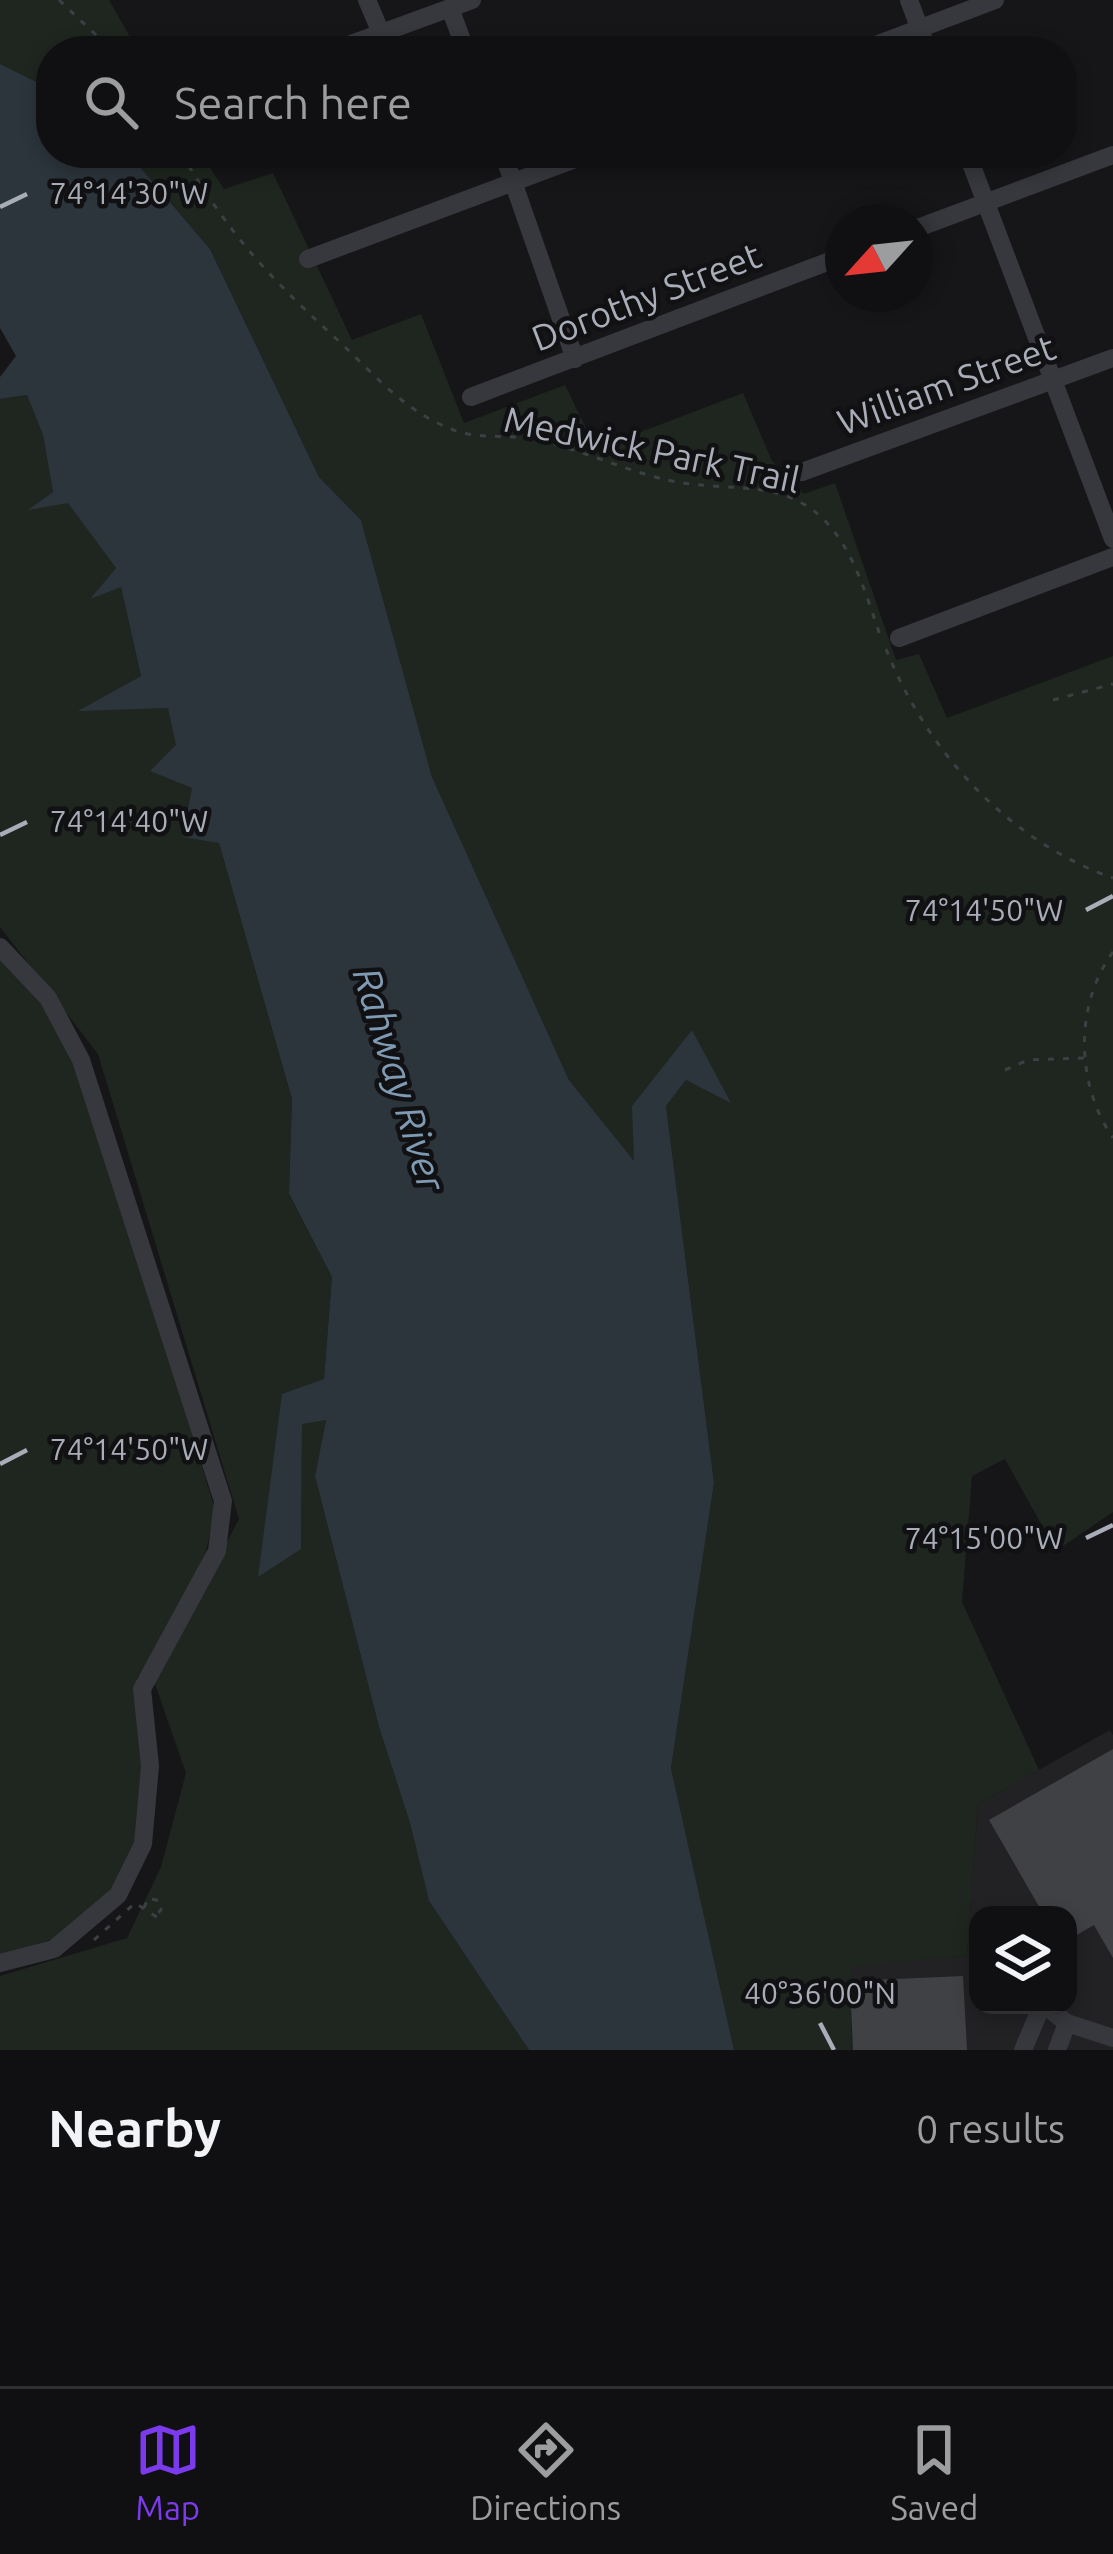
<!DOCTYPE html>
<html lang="en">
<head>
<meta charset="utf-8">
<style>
  :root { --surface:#101012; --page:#1e1e20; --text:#f1f3f6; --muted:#9c9d9f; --line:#303032; --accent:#7c3aed }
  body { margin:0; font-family:Ubuntu,sans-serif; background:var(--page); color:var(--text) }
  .controls { position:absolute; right:36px; bottom:36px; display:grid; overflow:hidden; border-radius:24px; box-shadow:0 6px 18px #0003 }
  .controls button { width:108px; height:108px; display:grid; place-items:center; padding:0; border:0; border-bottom:3px solid var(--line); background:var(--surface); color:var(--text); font:60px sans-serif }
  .compass { position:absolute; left:825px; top:204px; width:108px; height:108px; border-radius:50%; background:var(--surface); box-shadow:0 6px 18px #0003; rotate:243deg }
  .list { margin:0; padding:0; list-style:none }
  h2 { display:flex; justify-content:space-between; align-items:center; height:156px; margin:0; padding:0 48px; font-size:51px }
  h2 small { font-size:39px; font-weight:400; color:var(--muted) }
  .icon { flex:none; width:66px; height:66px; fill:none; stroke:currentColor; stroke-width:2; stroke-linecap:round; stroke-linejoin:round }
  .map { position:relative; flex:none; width:1113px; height:2050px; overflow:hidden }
  .search { position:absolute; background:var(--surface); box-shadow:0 6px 18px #0003; left:36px; right:36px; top:36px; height:132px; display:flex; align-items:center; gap:30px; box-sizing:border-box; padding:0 42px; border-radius:48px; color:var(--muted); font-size:45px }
  .sheet { height:336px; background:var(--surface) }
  nav { display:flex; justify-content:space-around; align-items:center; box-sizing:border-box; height:168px; border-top:3px solid var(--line); background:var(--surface); font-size:33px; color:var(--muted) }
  nav a { display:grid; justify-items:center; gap:6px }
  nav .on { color:var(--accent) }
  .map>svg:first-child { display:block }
  .built { fill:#222225; fill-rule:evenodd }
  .green { fill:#1e261f }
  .water { fill:#2c353c }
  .building { fill:#404145 }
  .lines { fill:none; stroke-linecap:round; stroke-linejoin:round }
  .path { stroke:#3d3f44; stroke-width:3; stroke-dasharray:6 9; stroke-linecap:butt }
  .minor { stroke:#37383d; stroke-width:18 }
  .ticks { fill:none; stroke:#a8adb8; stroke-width:4.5 }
  .labels { text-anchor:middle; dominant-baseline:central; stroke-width:9; stroke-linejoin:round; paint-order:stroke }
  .street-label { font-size:36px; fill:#a8adb8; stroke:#111113 }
  .water-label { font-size:39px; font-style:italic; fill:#7f9bb3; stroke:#111113 }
  .ticks-label { font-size:30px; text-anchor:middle; fill:#a8adb8; stroke:#111113; stroke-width:9; stroke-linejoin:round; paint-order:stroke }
</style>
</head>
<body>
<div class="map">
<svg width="1113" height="2050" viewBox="0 0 1113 2050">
  <rect width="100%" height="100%" fill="#161618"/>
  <path class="built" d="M 1110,1730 L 1113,1735 L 1113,2050 L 851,2050 L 852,1966 L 967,1955 L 978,1804 ZM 978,1915 L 1068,1915 L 1068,2005 L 978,2005 Z"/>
  <g class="green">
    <path d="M 0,0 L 109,0 L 138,51 L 51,51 L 51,89 L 0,64 Z"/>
    <path d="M 128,153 L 200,153 L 224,189 L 273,173 L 352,340 L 421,314 L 464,423 L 565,385 L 596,449 L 743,393 L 772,461 L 804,494 L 835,483 L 896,660 L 919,654 L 947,718 L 1113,656 L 1113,1512 L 1056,1551 L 1005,1459 L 972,1476 L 962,1602 L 1039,1770 L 978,1804 L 967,1955 L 852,1967 L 851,2050 L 734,2050 L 671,1768 L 714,1483 L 666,1106 L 686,1080 L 729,1100 L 692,1031 L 635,1163 L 569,1080 L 432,777 L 361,520 L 319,477 L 210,249 Z"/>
    <path d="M 27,395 L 43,435 L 53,492 L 31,509 L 68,502 L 116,568 L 92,597 L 121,587 L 141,676 L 81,710 L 168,708 L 192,788 L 219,843 L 292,1099 L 289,1195 L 332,1277 L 324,1380 L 282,1394 L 301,1549 L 302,1423 L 326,1420 L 315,1476 L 379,1727 L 410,1823 L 429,1901 L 529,2050 L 0,2050 L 0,1976 L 127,1938 L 161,1867 L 186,1773 L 154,1681 L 239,1519 L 98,1054 L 0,927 L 0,399 Z"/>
    <path d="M 0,954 L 53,1010 L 86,1083 L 215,1510 L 201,1574 L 176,1621 L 137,1678 L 142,1764 L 139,1831 L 108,1896 L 66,1935 L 0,1956 Z"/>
  </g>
  <path class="water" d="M 0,64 L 51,89 L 51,153 L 128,153 L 210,249 L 319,477 L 361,520 L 432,777 L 569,1080 L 634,1161 L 632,1106 L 692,1030 L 731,1103 L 686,1080 L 666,1106 L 714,1483 L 671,1768 L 734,2050 L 529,2050 L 429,1901 L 410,1823 L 379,1727 L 315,1476 L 326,1420 L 302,1424 L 301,1549 L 258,1577 L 282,1394 L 324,1379 L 332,1277 L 289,1194 L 292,1099 L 219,843 L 183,837 L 192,788 L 150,771 L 176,745 L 168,708 L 78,711 L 141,676 L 121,587 L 90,599 L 116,568 L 68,503 L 28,510 L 53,492 L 43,435 L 27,395 L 0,399 L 0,377 L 16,356 L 0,328 Z"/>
  <g class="building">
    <path d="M 1113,1749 L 1113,1958 L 1094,1925 L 1068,1940 L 1068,1915 L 1044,1915 L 989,1820 Z"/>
    <path d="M 963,1976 L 967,2050 L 853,2050 L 850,1981 Z"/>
  </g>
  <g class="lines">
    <g class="path">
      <path d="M 59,0 L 113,51"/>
      <path d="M 181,153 C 228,232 264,272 331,334 C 370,369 400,409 451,429 C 477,440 505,434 532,439 C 579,448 624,471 672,481 C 701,487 732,486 762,490 C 840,501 858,571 880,635"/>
      <path d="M 886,649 C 927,752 1008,841 1113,878"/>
      <path d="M 1053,700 L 1113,684"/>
      <path d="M 1113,952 C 1074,1005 1076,1085 1113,1138"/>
      <path d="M 1005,1070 L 1028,1060 L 1084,1058"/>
      <path d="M 144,1908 L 148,1898 L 160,1901 L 161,1910 L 156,1915"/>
      <path d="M 94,1940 L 135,1903 L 163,1921"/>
    </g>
    <g class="minor">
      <path d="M 367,0 L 381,33"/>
      <path d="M 909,0 L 928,51"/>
      <path d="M 450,8 L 466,51"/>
      <path d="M 332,51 L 472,0"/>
      <path d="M 860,51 L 995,0"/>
      <path d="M 503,153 L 575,359"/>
      <path d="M 967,153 L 1113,539"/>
      <path d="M 915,229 L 1113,155"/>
      <path d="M 308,259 L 591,153"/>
      <path d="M 471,397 L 843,256"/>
      <path d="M 802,472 L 1113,358"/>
      <path d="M 899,638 L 1113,557"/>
      <path d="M 0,947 L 48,998 L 81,1060 L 223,1501 L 217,1551 L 142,1689 L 150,1766 L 143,1844 L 118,1895 L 54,1949 L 0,1963"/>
      <path d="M 1044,2005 L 1067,2023 L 1113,2038"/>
      <path d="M 1023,2050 L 1042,2005"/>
      <path d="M 1057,2050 L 1067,2023"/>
    </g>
  </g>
  <path class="ticks" d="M 0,207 L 27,194M 0,835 L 27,822M 1086,910 L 1113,896M 0,1464 L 27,1450M 1086,1538 L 1113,1525M 820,2023 L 834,2050"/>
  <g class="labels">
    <g class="street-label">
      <text transform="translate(646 296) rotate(-21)">Dorothy Street</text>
      <text transform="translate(946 384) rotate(-20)">William Street</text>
      <text transform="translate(652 449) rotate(12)">Medwick Park Trail</text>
    </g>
    <g class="water-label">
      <text transform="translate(400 1079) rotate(73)">Rahway River</text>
    </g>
  </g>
  <g class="ticks-label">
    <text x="129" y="204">74°14'30"W</text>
    <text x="129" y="832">74°14'40"W</text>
    <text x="984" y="921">74°14'50"W</text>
    <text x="129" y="1460">74°14'50"W</text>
    <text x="984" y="1549">74°15'00"W</text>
    <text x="820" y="2004">40°36'00"N</text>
  </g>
</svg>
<div class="controls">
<button><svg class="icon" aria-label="layers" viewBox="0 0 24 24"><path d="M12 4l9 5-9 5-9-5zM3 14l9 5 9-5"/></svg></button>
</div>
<svg class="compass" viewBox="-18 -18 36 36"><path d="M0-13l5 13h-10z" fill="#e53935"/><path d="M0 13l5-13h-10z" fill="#9c9d9f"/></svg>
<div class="search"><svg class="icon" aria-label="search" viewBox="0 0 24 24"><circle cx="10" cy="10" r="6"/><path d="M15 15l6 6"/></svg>Search here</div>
</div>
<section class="sheet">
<h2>Nearby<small>0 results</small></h2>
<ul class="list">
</ul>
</section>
<nav>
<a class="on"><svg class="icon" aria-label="map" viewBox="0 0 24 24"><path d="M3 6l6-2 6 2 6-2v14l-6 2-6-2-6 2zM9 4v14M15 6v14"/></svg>Map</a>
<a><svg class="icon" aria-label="directions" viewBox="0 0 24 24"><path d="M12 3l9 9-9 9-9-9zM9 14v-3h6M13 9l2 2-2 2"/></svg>Directions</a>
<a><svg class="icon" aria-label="saved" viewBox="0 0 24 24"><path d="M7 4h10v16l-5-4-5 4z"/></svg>Saved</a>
</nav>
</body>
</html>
